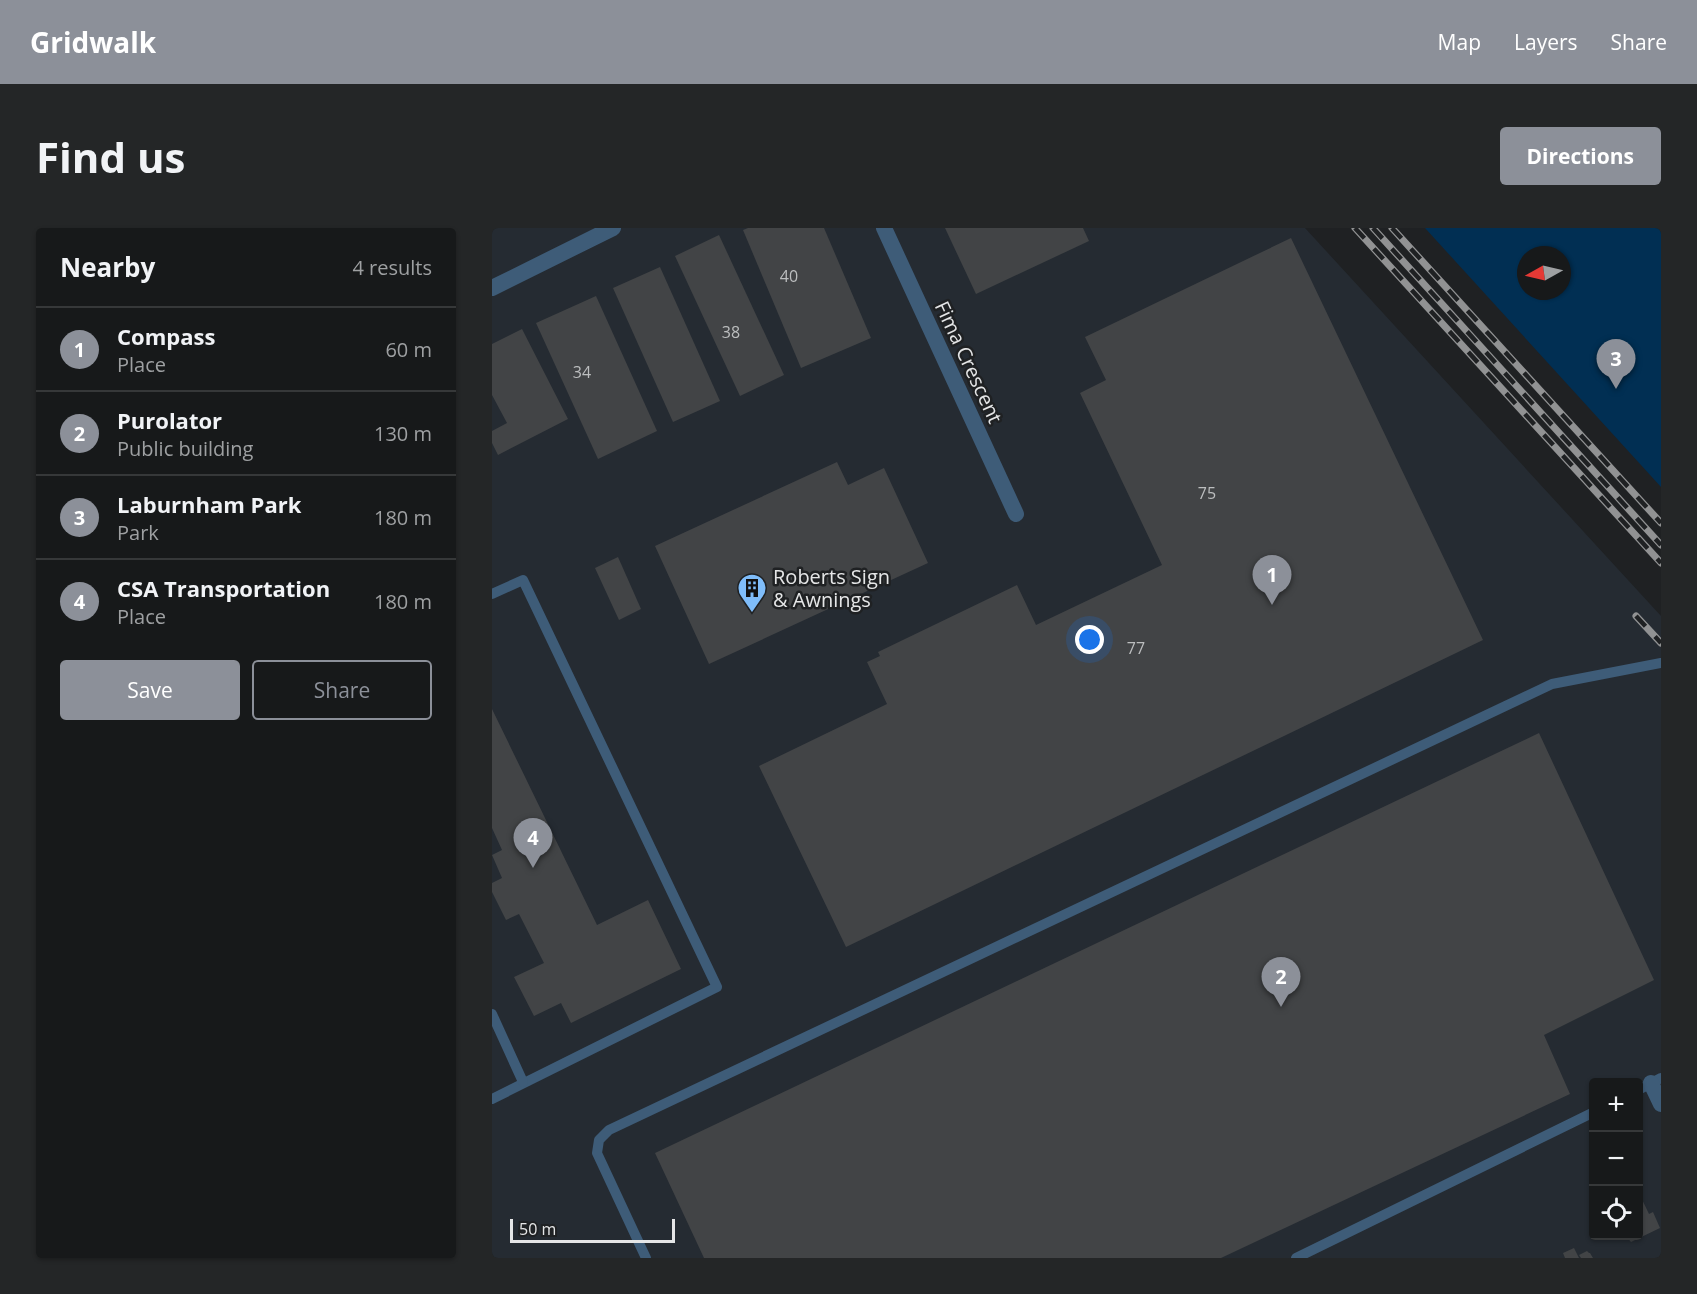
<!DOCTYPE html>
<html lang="en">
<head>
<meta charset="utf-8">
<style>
  :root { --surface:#17191a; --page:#242627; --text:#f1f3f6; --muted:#9ea0a2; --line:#363839; --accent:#8c9099 }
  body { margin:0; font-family:"Open Sans",sans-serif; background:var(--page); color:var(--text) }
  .controls { position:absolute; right:18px; bottom:18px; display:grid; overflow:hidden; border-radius:6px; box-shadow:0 2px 4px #0004 }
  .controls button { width:54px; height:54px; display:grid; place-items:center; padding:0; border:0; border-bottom:2px solid var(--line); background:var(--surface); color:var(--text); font:30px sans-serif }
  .compass { position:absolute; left:1025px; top:18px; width:54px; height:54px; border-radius:50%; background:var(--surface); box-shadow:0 2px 4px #0004; rotate:262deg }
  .scale { position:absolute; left:18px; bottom:15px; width:165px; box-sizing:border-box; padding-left:6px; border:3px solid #e5e6e7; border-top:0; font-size:16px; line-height:21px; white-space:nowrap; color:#e5e6e7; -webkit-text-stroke:4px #1f2123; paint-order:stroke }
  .you { position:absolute; left:598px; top:412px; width:21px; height:21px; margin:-15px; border:4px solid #fff; border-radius:50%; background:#1a73e8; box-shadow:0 0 0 9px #1a73e833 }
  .badge { display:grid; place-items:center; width:39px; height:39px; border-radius:50%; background:var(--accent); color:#fff; font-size:20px; font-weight:700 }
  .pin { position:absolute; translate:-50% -50px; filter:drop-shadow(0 2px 3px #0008) }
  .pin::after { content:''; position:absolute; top:32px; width:21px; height:18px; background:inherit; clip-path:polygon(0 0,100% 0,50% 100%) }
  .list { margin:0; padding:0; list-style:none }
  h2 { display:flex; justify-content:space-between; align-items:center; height:78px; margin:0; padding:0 24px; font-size:26px }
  h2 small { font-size:20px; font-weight:400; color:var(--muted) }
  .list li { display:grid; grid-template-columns:39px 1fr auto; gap:18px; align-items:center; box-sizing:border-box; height:84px; padding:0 24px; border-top:2px solid var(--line) }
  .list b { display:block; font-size:22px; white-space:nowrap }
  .list p { margin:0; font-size:20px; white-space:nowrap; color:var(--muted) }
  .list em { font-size:20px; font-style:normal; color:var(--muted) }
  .actions { display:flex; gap:12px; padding:18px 24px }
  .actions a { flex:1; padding:14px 0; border:2px solid var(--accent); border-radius:6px; text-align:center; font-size:21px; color:var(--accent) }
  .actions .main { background:var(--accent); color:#fff }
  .icon { flex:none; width:33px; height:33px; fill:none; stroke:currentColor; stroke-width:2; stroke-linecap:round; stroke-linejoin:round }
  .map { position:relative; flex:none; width:1169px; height:1030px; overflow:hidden; border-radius:6px }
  header { display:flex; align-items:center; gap:36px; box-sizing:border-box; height:84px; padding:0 30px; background:var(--accent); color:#fff }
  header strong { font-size:28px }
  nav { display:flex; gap:33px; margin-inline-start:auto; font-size:21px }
  .intro { display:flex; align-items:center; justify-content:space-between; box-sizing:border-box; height:144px; padding:0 36px }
  h1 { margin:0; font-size:42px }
  .button { padding:15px 27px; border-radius:6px; background:var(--accent); color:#fff; font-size:21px; font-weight:700 }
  main { display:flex; gap:36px; padding:0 36px }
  aside { flex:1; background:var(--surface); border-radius:6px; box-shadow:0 2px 4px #0004 }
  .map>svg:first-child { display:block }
  .built { fill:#252b32; fill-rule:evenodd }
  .green { fill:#012f53; fill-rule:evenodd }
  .building { fill:#424446 }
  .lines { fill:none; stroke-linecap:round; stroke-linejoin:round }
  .service { stroke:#3e5c78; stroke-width:10 }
  .minor { stroke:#3e5c78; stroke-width:16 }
  .rail-casing { stroke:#919293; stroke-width:7 }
  .rail { stroke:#1f2123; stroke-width:4.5; stroke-dasharray:14; stroke-linecap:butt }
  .labels { text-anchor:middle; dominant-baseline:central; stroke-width:5; stroke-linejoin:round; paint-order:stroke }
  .number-label { font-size:16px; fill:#bcbebf }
  .street-label { font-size:20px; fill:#e5e6e7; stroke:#1f2123 }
  .poi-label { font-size:20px; fill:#e5e6e7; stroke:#1f2123; text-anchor:start }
</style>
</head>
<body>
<header>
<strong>Gridwalk</strong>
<nav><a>Map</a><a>Layers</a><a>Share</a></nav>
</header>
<div class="intro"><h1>Find us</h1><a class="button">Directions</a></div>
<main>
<aside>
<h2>Nearby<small>4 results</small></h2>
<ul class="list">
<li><span class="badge">1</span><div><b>Compass</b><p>Place</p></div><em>60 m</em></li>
<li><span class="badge">2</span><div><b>Purolator</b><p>Public building</p></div><em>130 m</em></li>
<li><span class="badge">3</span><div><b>Laburnham Park</b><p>Park</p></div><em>180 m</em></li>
<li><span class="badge">4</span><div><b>CSA Transportation</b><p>Place</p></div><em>180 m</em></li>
</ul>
<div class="actions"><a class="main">Save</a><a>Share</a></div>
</aside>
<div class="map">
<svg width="1169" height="1030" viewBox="0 0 1169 1030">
  <rect width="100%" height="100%" fill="#1f2123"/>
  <path class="built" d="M 0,0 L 813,0 L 1169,388 L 1169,1030 L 0,1030 ZM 1102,854 L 1146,854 L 1146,1008 L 1102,1008 Z"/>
  <path class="green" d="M 933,0 L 1169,0 L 1169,259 ZM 1034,27 L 1070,27 L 1070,63 L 1034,63 Z"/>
  <g class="building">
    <path d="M 256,0 L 332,0 L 379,110 L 309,140 L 251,2 Z"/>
    <path d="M 453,0 L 591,0 L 597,13 L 484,66 Z"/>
    <path d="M 227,7 L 292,147 L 248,168 L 183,28 Z"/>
    <path d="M 799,10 L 991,412 L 354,719 L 267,538 L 395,476 L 375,434 L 388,428 L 386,424 L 525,357 L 544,397 L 670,337 L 588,165 L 614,152 L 593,109 Z"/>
    <path d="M 168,39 L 228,173 L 181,194 L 121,60 Z"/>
    <path d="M 104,68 L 165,203 L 106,231 L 44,95 Z"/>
    <path d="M 30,101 L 76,191 L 6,227 L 0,215 L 0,203 L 15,195 L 0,167 L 0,116 Z"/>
    <path d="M 345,234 L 356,257 L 392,240 L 436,335 L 217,436 L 163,318 Z"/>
    <path d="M 126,329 L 149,381 L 127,392 L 103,340 Z"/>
    <path d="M 0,481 L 105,697 L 156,672 L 189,741 L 79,795 L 69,775 L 42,788 L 22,749 L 52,735 L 27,686 L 14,692 L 0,664 L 0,655 L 10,650 L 0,627 L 10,622 L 0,600 Z"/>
    <path d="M 1047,505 L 1162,752 L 1052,807 L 1078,866 L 729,1030 L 212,1030 L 163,925 Z"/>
    <path d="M 1146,963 L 1157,986 L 1161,984 L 1168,1000 L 1139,1014 L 1134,1008 L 1146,1008 Z"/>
    <path d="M 1082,1020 L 1087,1030 L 1073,1030 L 1071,1025 Z"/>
    <path d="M 1095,1023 L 1097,1025 L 1098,1025 L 1101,1030 L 1089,1030 L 1087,1027 Z"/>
  </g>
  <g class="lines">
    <g class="service">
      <path d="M 0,366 L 31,352 L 225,759 L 0,871"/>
      <path d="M 0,786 L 31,854"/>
      <path d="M 1146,862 L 1169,850"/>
      <path d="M 154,1030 L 105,925 L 107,912 L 117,902 L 1060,456 L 1169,435"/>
      <path d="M 804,1030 L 1102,884"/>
    </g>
    <g class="minor">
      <path d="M 392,0 L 524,286"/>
      <path d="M 0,60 L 121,0"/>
      <path d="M 1159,855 L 1169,876"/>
    </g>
    <g class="rail-casing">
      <g id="rail">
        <path d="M 863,0 L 1169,335"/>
        <path d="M 881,0 L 1169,317"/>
        <path d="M 900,0 L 1169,295"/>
        <path d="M 1144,388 L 1169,415"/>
      </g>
    </g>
    <use href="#rail" class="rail"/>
  </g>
  <defs>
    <g id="building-pin" transform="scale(1.5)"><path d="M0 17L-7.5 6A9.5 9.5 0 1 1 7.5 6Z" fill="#7fbdfa" stroke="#1f2123"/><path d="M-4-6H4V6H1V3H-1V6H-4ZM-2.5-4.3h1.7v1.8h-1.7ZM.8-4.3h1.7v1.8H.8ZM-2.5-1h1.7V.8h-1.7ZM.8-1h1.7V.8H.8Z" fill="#111"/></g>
  </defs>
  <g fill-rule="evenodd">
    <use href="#building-pin" x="260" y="360"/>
  </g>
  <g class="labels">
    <g class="number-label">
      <text x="297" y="48">40</text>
      <text x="239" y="104">38</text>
      <text x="90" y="144">34</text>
      <text x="715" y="265">75</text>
      <text x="644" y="420">77</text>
    </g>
    <g class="street-label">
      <text transform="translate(477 134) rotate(65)">Fima Crescent</text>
    </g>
    <g class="poi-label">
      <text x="281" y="348">Roberts Sign<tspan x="281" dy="23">&amp; Awnings</tspan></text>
    </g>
  </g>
</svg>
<div class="controls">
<button>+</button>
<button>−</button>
<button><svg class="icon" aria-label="locate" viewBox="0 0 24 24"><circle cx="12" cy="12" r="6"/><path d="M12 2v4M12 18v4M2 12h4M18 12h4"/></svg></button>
</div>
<svg class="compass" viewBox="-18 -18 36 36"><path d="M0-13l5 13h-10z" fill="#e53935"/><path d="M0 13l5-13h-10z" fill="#9ea0a2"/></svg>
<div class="scale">50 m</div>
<div class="you"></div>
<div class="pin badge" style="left:780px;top:377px">1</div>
<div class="pin badge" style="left:789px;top:779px">2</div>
<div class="pin badge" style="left:1124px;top:161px">3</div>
<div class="pin badge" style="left:41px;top:640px">4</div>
</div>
</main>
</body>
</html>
